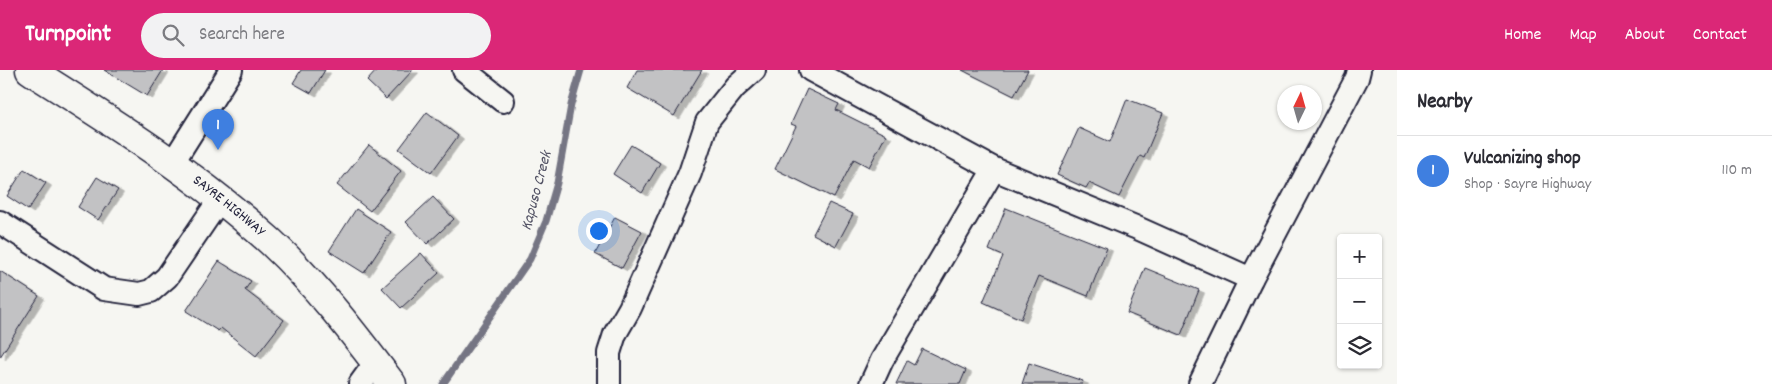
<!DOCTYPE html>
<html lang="en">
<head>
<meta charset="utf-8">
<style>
  :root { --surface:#fff; --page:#f2f2f3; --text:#2b2b33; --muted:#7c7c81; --line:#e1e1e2; --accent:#db2777 }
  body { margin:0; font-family:Dekko,sans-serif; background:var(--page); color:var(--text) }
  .controls { position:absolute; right:15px; bottom:15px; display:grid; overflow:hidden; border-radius:5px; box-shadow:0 1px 4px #0004 }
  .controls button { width:45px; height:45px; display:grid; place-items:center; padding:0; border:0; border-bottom:1px solid var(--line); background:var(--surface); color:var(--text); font:25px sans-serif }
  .compass { position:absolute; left:1277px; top:15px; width:45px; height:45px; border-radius:50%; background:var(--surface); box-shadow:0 1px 4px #0004; rotate:5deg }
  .you { position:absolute; left:598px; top:160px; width:18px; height:18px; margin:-12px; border:4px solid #fff; border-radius:50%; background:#1a73e8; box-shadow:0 0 0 8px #1a73e833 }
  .badge { display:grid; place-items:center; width:32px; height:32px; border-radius:50%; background:var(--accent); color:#fff; font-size:16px; font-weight:700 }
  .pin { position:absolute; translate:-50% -41px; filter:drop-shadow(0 1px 2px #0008) }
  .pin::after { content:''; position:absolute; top:26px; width:18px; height:15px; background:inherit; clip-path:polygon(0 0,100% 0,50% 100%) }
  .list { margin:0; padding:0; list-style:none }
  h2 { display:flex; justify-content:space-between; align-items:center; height:65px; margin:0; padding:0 20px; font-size:21px }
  h2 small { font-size:16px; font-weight:400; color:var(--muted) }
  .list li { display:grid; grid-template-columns:32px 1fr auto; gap:15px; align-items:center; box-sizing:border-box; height:70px; padding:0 20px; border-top:1px solid var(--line) }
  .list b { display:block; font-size:19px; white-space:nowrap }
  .list p { margin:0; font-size:16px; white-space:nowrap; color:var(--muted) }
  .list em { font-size:16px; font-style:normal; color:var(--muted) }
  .icon { flex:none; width:28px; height:28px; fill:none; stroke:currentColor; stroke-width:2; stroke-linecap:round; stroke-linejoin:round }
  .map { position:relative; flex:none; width:1397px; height:314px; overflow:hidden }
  header { display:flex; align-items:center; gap:30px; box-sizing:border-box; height:70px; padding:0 25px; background:var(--accent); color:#fff }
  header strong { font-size:24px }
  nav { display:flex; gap:28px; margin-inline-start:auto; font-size:18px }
  .search { width:350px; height:45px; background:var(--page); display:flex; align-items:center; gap:12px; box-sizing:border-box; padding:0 18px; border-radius:28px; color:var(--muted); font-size:19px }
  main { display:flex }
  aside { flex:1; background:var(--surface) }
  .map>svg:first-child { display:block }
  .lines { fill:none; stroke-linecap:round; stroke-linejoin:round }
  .stream { stroke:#757583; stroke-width:7 }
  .building { fill:#c2c2c4; stroke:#22223b; filter:url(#shadow) }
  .minor-casing { stroke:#22223b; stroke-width:26 }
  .highway-casing { stroke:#22223b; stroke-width:31 }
  .minor { stroke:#f6f6f2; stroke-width:22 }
  .highway { stroke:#f6f6f2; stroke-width:28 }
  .labels { text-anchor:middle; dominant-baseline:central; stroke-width:5; stroke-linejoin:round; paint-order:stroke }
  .street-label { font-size:15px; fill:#22223b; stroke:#f6f6f2 }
  .water-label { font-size:16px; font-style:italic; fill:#535365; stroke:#f6f6f2 }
</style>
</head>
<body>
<header>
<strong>Turnpoint</strong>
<div class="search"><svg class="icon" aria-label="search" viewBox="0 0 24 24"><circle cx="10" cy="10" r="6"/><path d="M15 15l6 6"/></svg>Search here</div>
<nav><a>Home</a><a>Map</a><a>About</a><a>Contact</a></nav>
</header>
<main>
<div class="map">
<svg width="1397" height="314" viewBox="0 0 1397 314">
  <defs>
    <filter id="shadow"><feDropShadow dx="5.5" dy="3" stdDeviation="0" flood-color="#0004"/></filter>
  </defs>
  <rect width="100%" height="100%" fill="#f6f6f2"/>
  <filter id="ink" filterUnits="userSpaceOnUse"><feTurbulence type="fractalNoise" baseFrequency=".02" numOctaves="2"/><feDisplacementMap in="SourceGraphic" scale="10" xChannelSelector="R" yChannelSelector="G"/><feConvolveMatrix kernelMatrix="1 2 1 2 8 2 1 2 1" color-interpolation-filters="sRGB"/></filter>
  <g filter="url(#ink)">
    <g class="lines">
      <path class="stream" d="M 443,314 L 530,189 L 546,151 L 557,113 L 571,35 L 581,0"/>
    </g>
    <g class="building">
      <path d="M 104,0 L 163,0 L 147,26 Z"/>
      <path d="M 301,0 L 325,0 L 311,23 L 293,13 Z"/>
      <path d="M 377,0 L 413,0 L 386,29 L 367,11 Z"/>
      <path d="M 637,0 L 702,0 L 674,46 L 627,18 Z"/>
      <path d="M 962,0 L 1028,0 L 1014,26 Z"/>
      <path d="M 807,19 L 839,34 L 836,40 L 886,65 L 869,97 L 854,89 L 834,128 L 775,99 L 796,56 L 791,54 Z"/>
      <path d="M 1127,29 L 1163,43 L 1144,88 L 1140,86 L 1119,127 L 1089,113 L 1086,118 L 1057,105 L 1079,58 L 1110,72 Z"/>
      <path d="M 427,42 L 458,66 L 431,103 L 399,79 Z"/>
      <path d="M 369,75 L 401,101 L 370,141 L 337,115 Z"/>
      <path d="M 631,75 L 660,93 L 642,123 L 613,104 Z"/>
      <path d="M 24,99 L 46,113 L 28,140 L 7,126 Z"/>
      <path d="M 97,107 L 118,120 L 98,150 L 78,137 Z"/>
      <path d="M 433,127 L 454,149 L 427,174 L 406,152 Z"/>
      <path d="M 829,133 L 853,144 L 836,176 L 813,164 Z"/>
      <path d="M 1006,138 L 1107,178 L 1088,226 L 1039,206 L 1021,249 L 983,232 L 1003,186 L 989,180 Z"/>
      <path d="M 356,139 L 391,162 L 364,203 L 329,181 Z"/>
      <path d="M 615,147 L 642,161 L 622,198 L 595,184 Z"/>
      <path d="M 421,183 L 439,203 L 401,238 L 382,218 Z"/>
      <path d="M 219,191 L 251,211 L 245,220 L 284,250 L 256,286 L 221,258 L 218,261 L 186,241 Z"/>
      <path d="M 1145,198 L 1199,220 L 1181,265 L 1127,243 Z"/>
      <path d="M 0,201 L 39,226 L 0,287 Z"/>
      <path d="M 922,279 L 966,300 L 960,314 L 896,314 L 907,291 L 914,295 Z"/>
      <path d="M 1029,293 L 1083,311 L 1082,314 L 1022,314 Z"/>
    </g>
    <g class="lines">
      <g class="minor-casing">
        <g id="minor">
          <path d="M 464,0 L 503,31"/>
          <path d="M 811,0 L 994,99 L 1135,157 L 1251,209"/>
          <path d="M 173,92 L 231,0"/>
          <path d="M 0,152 L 104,219 L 139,224 L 151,221 L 167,207 L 220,129"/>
          <path d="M 360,314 L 376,292"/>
          <path d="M 609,314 L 609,283 L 615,264 L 630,238 L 690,103 L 707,52 L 735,17 L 754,0"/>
          <path d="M 871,314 L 882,290 L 994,99"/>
          <path d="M 1200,314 L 1251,209 L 1357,8 L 1359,0"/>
        </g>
      </g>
      <g class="highway-casing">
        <g id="highway">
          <path id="s1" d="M 30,0 C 114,53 197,105 271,172 C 316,214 355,265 392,314"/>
        </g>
      </g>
      <use href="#minor" class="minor"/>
      <use href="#highway" class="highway"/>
    </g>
  </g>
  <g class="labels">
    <g class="street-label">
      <text stroke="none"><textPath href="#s1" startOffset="241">SAYRE HIGHWAY</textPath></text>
    </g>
    <g class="water-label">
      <text transform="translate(537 121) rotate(-75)">Kapuso Creek</text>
    </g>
  </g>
</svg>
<div class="controls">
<button>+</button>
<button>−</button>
<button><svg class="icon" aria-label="layers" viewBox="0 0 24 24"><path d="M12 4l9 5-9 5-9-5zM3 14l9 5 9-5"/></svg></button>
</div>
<svg class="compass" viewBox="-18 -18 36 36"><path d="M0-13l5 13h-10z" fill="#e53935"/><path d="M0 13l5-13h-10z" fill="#7c7c81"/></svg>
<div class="you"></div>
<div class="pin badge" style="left:218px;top:80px;background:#3f7fe0">1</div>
</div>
<aside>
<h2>Nearby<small></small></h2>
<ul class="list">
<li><span class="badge" style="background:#3f7fe0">1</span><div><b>Vulcanizing shop</b><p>Shop · Sayre Highway</p></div><em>110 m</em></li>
</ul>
</aside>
</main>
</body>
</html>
